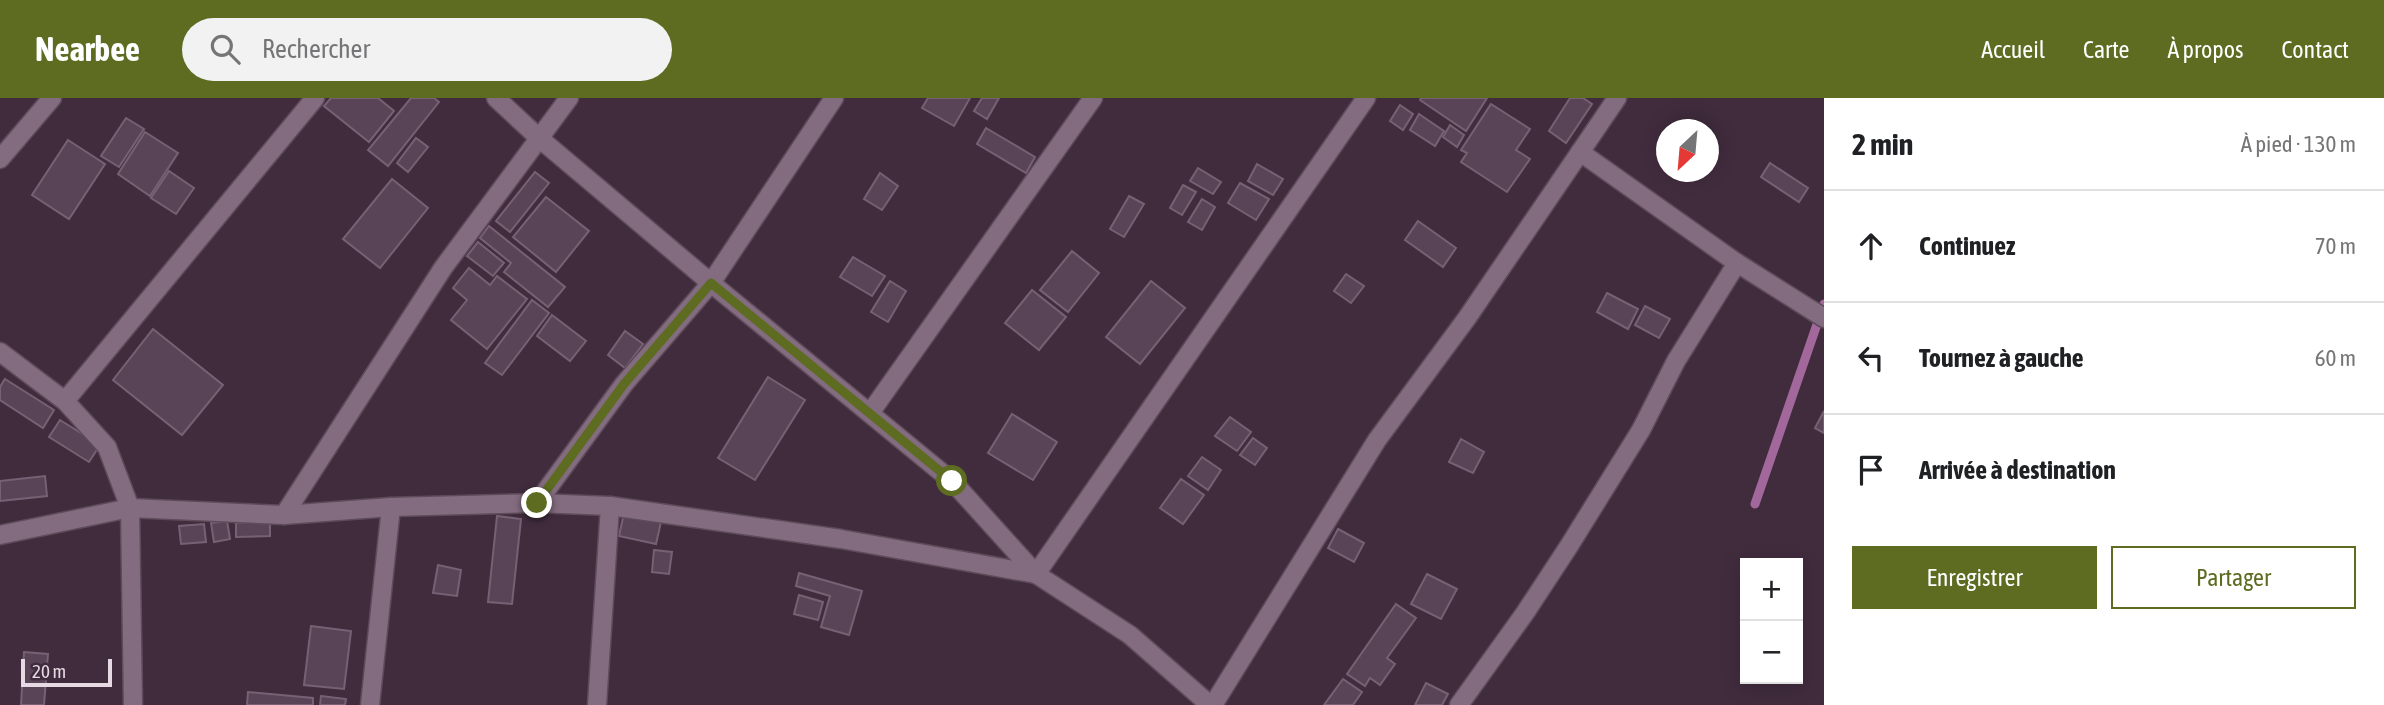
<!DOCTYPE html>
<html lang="fr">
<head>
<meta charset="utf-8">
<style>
  :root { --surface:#fff; --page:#f2f2f2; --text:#202124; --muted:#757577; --line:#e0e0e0; --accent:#5d6c21 }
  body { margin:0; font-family:"Asap Condensed",sans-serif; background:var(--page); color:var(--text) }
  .controls { position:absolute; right:21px; bottom:21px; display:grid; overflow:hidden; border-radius:0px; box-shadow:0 4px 18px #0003 }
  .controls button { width:63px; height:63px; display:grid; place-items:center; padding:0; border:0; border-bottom:2px solid var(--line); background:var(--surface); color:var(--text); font:35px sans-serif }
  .compass { position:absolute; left:1656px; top:21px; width:63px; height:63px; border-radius:50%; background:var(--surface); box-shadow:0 4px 18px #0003; rotate:206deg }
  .scale { position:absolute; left:21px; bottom:18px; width:91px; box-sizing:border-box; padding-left:7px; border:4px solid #e7d9e4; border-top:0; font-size:19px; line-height:24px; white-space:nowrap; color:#e7d9e4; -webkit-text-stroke:5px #412c3e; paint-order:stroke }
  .stop { position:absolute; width:21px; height:21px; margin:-16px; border:5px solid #5d6c21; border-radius:50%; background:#fff }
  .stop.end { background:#5d6c21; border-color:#fff; box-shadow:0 2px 7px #0008 }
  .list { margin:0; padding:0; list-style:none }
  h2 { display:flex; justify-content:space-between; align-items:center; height:91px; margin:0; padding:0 28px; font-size:30px }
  h2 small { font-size:23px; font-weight:400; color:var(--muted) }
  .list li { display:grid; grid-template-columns:46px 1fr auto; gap:21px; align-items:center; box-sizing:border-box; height:112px; padding:0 28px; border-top:2px solid var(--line) }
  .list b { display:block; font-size:26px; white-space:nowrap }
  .list em { font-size:23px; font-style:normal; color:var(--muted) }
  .actions { display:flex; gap:14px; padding:21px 28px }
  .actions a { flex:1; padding:16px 0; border:2px solid var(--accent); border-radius:0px; text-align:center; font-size:24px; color:var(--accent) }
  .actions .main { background:var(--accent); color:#fff }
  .icon { flex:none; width:38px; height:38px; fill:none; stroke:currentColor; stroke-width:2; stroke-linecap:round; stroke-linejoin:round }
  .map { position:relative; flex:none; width:1824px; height:607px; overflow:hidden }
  header { display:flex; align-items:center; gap:42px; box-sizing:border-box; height:98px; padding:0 35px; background:var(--accent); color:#fff }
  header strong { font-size:33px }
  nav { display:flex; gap:38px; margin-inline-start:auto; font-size:24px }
  .search { width:490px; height:63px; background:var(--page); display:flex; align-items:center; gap:18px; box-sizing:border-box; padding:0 24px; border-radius:38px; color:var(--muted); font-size:26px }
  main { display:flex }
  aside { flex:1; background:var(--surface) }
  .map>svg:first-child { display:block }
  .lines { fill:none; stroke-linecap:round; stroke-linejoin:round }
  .stream { stroke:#a2679b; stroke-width:9 }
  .building { fill:#594357; stroke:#776074; stroke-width:2 }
  .street-casing { stroke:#5d4b5a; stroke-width:21 }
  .street { stroke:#846c80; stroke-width:18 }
  .route { stroke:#5d6c21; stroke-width:9 }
</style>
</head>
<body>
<header>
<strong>Nearbee</strong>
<div class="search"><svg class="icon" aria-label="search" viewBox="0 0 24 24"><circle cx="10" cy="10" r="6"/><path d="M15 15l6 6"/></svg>Rechercher</div>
<nav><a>Accueil</a><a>Carte</a><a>À propos</a><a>Contact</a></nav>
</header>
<main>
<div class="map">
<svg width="1824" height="607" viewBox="0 0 1824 607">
  <rect width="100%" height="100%" fill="#412c3e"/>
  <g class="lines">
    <path class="stream" d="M 1755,406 L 1824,206"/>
  </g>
  <g class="building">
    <path d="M 331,0 L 378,0 L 394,13 L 369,44 L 324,8 Z"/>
    <path d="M 411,0 L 434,0 L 439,4 L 388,68 L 368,52 Z"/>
    <path d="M 928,0 L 970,0 L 954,28 L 922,10 Z"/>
    <path d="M 982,0 L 999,0 L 987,21 L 974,13 Z"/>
    <path d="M 1421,0 L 1487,0 L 1466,33 L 1420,2 Z"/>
    <path d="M 1570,0 L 1583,0 L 1592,6 L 1566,45 L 1549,33 Z"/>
    <path d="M 1491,6 L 1530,31 L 1516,52 L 1530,61 L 1507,94 L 1461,64 L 1467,55 L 1461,52 Z"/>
    <path d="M 1400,7 L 1413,16 L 1403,32 L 1390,23 Z"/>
    <path d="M 1419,16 L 1444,33 L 1435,48 L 1410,32 Z"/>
    <path d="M 126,20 L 144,31 L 119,69 L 101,58 Z"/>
    <path d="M 1450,27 L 1464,37 L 1457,49 L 1443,39 Z"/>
    <path d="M 986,30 L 1035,59 L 1026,75 L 977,46 Z"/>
    <path d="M 145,34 L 178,55 L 150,98 L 118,76 Z"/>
    <path d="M 416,40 L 428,49 L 408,74 L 397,65 Z"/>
    <path d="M 68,42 L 105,66 L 69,121 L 32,97 Z"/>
    <path d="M 1770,65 L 1808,90 L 1799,104 L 1761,79 Z"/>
    <path d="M 1257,66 L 1283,81 L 1273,97 L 1248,83 Z"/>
    <path d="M 1198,70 L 1221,84 L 1213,96 L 1190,83 Z"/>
    <path d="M 169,73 L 194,90 L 176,116 L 151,100 Z"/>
    <path d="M 535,74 L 549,85 L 510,134 L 496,123 Z"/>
    <path d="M 880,75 L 898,88 L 882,112 L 864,101 Z"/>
    <path d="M 392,81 L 428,110 L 380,170 L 343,141 Z"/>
    <path d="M 1240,85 L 1269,101 L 1256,122 L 1228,105 Z"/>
    <path d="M 1183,87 L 1196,94 L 1182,117 L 1170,110 Z"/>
    <path d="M 1129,98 L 1144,106 L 1124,139 L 1110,131 Z"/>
    <path d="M 546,99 L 589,133 L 556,174 L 513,139 Z"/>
    <path d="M 1202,101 L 1215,109 L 1202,132 L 1188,124 Z"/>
    <path d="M 1418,123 L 1456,150 L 1443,169 L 1405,142 Z"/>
    <path d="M 489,128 L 565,189 L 548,209 L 504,174 L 511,165 L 480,140 Z"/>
    <path d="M 478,144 L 504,165 L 493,178 L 467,158 Z"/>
    <path d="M 1072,153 L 1099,175 L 1068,214 L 1040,192 Z"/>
    <path d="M 853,159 L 885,178 L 872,198 L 840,179 Z"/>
    <path d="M 469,170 L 490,187 L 497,178 L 527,201 L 487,251 L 451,222 L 467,202 L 453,190 Z"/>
    <path d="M 1346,176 L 1364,188 L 1351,205 L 1334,193 Z"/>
    <path d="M 890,183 L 906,193 L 888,224 L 871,214 Z"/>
    <path d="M 1151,183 L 1185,210 L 1140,266 L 1106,239 Z"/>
    <path d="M 1032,192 L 1066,219 L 1039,252 L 1005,225 Z"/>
    <path d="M 1607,195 L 1638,211 L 1628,231 L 1597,214 Z"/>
    <path d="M 532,202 L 549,215 L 502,277 L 485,265 Z"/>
    <path d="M 1645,208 L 1670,221 L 1659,240 L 1635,227 Z"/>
    <path d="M 552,217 L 586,243 L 570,263 L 537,238 Z"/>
    <path d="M 153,231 L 223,287 L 182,337 L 113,282 Z"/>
    <path d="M 625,233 L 643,246 L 625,270 L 608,257 Z"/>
    <path d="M 768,279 L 805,302 L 755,382 L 718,360 Z"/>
    <path d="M 5,281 L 54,312 L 43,330 L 0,302 L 0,289 Z"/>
    <path d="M 1824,313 L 1824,335 L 1815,330 Z"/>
    <path d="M 1012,316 L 1057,344 L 1033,382 L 988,355 Z"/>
    <path d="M 1230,319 L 1251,334 L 1237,353 L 1215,338 Z"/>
    <path d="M 60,322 L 100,347 L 89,364 L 49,339 Z"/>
    <path d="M 1253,340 L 1267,350 L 1255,367 L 1240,357 Z"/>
    <path d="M 1461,341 L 1484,354 L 1473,375 L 1449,364 Z"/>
    <path d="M 1202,359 L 1221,372 L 1208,392 L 1188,378 Z"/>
    <path d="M 45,378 L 47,398 L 0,403 L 0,383 Z"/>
    <path d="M 1181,381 L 1204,397 L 1183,426 L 1160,410 Z"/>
    <path d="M 624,415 L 661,424 L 656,446 L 619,438 Z"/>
    <path d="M 497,418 L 521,421 L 512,506 L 488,504 Z"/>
    <path d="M 227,423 L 230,441 L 214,444 L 211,425 Z"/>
    <path d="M 270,423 L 270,438 L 236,439 L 236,425 Z"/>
    <path d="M 204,426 L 206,444 L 181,446 L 179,428 Z"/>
    <path d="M 1338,431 L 1364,445 L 1354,464 L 1328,450 Z"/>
    <path d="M 654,452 L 672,454 L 669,476 L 652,474 Z"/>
    <path d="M 438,467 L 461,472 L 457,498 L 433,495 Z"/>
    <path d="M 799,475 L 862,493 L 849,537 L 821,529 L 830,498 L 796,488 Z"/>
    <path d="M 1427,476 L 1457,491 L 1441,521 L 1411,506 Z"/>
    <path d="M 799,497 L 823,504 L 818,522 L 794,516 Z"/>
    <path d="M 1396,506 L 1416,520 L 1387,560 L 1395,566 L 1380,587 L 1370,580 L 1365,588 L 1347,576 Z"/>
    <path d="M 311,528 L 351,533 L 344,591 L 304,587 Z"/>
    <path d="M 24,554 L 48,556 L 44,607 L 21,607 Z"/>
    <path d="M 1343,581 L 1362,594 L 1353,607 L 1324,607 Z"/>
    <path d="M 1426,585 L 1448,596 L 1442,607 L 1415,607 Z"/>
    <path d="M 248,594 L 313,600 L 313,607 L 247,607 Z"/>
    <path d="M 321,598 L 346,601 L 345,607 L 320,607 Z"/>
  </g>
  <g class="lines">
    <g class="street-casing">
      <g id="street">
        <path d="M 496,0 L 539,40 L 711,185 L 952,383 L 1036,476 L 1130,537 L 1210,607"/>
        <path d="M 1580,54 L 1737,165 L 1824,220"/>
        <path d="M 0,61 L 52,0"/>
        <path d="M 0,254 L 65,303 L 107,349 L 130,410 L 133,607"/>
        <path d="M 65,303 L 315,0"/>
        <path d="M 870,315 L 1093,0"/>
        <path d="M 537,405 L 624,286 L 711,185 L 834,0"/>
        <path d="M 284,417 L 443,170 L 569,0"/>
        <path d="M 0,437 L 130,410 L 284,417 L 391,409 L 537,405 L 610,408 L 841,441 L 1036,476"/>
        <path d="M 1036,476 L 1366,0"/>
        <path d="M 370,607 L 391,409"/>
        <path d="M 597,607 L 610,408"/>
        <path d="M 1213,607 L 1377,342 L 1467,220 L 1617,0"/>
        <path d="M 1459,607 L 1525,515 L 1569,448 L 1641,332 L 1676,263 L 1737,165"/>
      </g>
    </g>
    <use href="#street" class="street"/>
  </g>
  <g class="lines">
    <path class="route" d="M 537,405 L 624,286 L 711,185 L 952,383"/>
  </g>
</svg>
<div class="controls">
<button>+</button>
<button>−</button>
</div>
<svg class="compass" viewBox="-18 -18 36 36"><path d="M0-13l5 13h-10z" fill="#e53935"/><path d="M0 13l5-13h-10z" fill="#757577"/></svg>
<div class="scale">20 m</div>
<div class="stop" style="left:952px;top:383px"></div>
<div class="stop end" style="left:537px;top:405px"></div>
</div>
<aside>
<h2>2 min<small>À pied · 130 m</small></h2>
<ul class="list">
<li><svg class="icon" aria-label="ahead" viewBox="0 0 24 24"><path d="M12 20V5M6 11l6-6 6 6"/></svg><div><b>Continuez</b></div><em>70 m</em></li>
<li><svg class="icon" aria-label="left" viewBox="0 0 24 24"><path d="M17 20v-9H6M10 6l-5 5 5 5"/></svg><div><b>Tournez à gauche</b></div><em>60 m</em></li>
<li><svg class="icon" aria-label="arrive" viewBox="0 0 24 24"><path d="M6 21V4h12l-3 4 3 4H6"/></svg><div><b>Arrivée à destination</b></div></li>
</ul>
<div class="actions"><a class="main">Enregistrer</a><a>Partager</a></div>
</aside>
</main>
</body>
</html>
